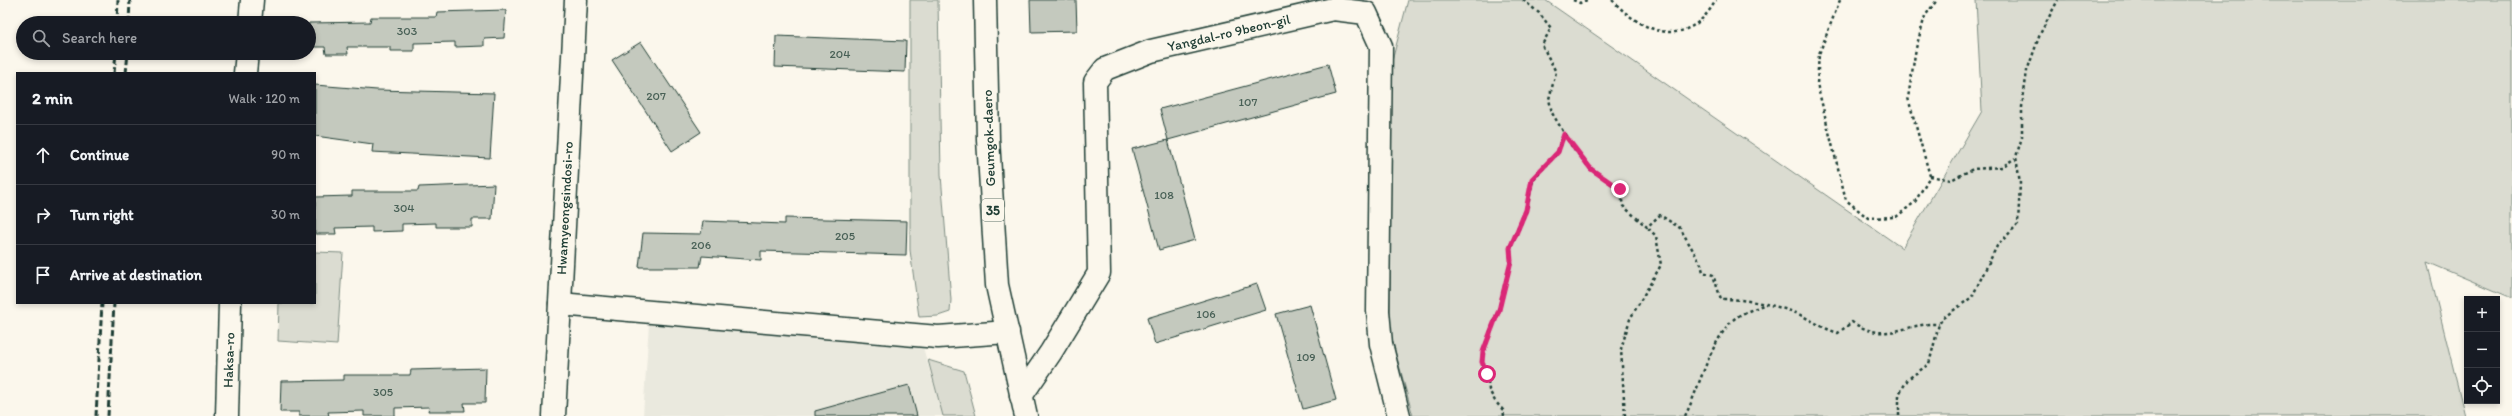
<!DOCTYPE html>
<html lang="en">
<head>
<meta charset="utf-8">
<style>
  :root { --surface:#171b24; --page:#242831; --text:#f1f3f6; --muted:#9ea1a6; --line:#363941 }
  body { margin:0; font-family:Itim,sans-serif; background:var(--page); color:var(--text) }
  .controls { position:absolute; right:12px; bottom:12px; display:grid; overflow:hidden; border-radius:0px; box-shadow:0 2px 6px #0003 }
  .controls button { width:36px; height:36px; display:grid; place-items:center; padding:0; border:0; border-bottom:1px solid var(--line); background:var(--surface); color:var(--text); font:20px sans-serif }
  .stop { position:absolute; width:12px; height:12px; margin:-9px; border:3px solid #db2777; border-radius:50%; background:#fff }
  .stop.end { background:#db2777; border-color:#fff; box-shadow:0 1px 4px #0008 }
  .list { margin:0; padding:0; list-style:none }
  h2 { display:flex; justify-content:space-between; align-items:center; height:52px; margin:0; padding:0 16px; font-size:17px }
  h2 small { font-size:13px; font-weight:400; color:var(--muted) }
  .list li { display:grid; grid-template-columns:26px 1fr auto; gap:12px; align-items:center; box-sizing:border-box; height:60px; padding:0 16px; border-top:1px solid var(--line) }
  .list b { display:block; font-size:15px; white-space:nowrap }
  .list em { font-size:13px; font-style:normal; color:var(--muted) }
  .icon { flex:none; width:22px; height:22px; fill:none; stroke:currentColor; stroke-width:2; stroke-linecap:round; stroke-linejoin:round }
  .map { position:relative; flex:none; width:2512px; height:416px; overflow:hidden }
  .search { position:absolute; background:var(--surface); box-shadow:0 2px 6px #0003; left:16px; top:16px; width:300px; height:44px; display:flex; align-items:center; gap:10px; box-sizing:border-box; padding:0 14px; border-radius:22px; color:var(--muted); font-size:15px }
  .panel { position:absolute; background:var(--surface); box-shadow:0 2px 6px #0003; left:16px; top:72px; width:300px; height:232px; border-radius:0px }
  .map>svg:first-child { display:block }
  .built { fill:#eae9de }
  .green { fill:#dbdcd1; stroke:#7d8c82 }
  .building { fill:#c4c9be; stroke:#1f3d34 }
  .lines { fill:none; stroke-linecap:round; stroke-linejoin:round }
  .minor-casing { stroke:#1f3d34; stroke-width:25 }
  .major-casing { stroke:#1f3d34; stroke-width:25 }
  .path { stroke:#1f3d34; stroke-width:2.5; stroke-dasharray:3 3; stroke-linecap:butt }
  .minor { stroke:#fbf7ec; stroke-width:22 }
  .major { stroke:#fbf7ec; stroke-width:22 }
  .rail { stroke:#1f3d34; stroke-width:3; stroke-dasharray:6 3; stroke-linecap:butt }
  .route { stroke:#db2777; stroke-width:5 }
  .labels { text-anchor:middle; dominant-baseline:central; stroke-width:3.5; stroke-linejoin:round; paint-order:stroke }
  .number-label { font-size:12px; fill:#486056 }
  .shield { fill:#fbf7ec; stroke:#61756b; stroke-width:1 }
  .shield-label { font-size:13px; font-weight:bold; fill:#1f3d34 }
  .street-label { font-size:14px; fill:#1f3d34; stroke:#fbf7ec }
</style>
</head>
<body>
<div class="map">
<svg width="2512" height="416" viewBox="0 0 2512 416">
  <rect width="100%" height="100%" fill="#fbf7ec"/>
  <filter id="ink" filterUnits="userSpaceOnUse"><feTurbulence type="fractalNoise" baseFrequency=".025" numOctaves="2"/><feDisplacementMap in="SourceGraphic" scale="8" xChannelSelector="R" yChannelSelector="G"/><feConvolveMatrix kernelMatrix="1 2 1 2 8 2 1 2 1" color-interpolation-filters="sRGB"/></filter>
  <g filter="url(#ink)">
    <path class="built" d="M 649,323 L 922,344 L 943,416 L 643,416 Z"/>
    <g class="green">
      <path d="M 910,0 L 938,0 L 941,175 L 951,300 L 950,312 L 938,316 L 919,317 L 910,250 Z"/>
      <path d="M 1408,0 L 1545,0 L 1902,248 L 1982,111 L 1976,0 L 2512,0 L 2512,298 L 2427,262 L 2465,416 L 1413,416 L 1390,332 L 1391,65 Z"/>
      <path d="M 315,252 L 343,253 L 337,345 L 278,341 L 279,303 L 315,303 Z"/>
      <path d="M 928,360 L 964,371 L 976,416 L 943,416 Z"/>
    </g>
    <g class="building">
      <path d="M 1030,0 L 1076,0 L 1077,31 L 1031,32 Z"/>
      <path d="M 506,10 L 504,38 L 484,39 L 484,46 L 455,47 L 455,42 L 414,43 L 414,51 L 390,51 L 390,47 L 347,47 L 348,54 L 326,54 L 325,47 L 309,47 L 309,23 L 370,22 L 371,17 L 436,17 L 437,12 Z"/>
      <path d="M 776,36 L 906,41 L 905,72 L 775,67 Z"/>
      <path d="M 641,42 L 701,132 L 672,151 L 612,60 Z"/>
      <path d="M 1328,64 L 1336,94 L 1168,140 L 1160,109 Z"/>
      <path d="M 315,85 L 377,90 L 494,93 L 490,158 L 372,152 L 373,144 L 315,136 Z"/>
      <path d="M 1168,140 L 1195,240 L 1159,250 L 1132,149 Z"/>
      <path d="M 494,184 L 492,219 L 472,219 L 472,227 L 436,227 L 436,223 L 402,224 L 402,231 L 372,232 L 372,227 L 335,228 L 336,234 L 315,234 L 315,197 L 352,196 L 352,191 L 418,191 L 419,187 Z"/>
      <path d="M 785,218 L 907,221 L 906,255 L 761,251 L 761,260 L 702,256 L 700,267 L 639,267 L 643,233 L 701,234 L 703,221 L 785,224 Z"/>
      <path d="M 1257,284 L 1266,310 L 1155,344 L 1147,318 Z"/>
      <path d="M 1310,305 L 1336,400 L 1303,409 L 1276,314 Z"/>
      <path d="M 486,368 L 485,403 L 464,403 L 465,411 L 428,411 L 429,407 L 395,408 L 395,416 L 364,416 L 364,411 L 328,412 L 329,416 L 299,416 L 299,412 L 280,412 L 281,381 L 344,380 L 344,375 L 410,375 L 411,370 Z"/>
      <path d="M 909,385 L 917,416 L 815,416 L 815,411 Z"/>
    </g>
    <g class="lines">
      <g class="minor-casing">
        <g id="minor">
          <path d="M 560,304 L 938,337 L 1008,332"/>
          <path d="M 1021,396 L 1051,352 L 1099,273 L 1095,82 L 1105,69 L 1151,51 L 1333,9 L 1366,13 L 1381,46 L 1378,311 L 1381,344 L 1399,416"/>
        </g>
      </g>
      <g class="major-casing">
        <g id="major">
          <path d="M 985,0 L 988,139 L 997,285 L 1026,416"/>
          <path d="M 250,23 L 252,0"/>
          <path d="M 245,73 L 247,53"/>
          <path d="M 227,416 L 230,303"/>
          <path d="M 554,416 L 576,0"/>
        </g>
      </g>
      <g class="path">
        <path d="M 1523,0 L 1539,13 L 1551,28 L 1542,45 L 1556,72 L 1549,99 L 1552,113 L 1572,146 L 1591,169 L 1620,189 L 1623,206 L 1647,227 L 1660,215 L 1680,228 L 1701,264 L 1703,272 L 1713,275 L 1721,299 C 1745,299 1773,304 1796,313 C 1810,319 1822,328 1838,333 L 1852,322 C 1887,345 1905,322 1939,324"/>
        <path d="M 1573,0 L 1580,3 L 1587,0"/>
        <path d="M 1612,0 C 1645,35 1688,50 1716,0"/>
        <path d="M 1840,0 L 1819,54 L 1817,84 L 1846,200 L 1868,218 L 1896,217 L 1915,202 L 1930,176 L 1908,98 L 1916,48 L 1925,16 L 1937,0"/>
        <path d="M 1930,176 L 1951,180 L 1973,169 L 2002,167 L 2015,158"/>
        <path d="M 1504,416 L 1503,410 L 1495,401 L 1489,390 L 1487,374 L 1482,362 L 1483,352 L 1499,309 L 1511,261 L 1510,248 L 1526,211 L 1533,179 L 1558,152 L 1564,135"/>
        <path d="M 1625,416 L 1621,349 L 1630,319 L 1661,265 L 1656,236 L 1647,227"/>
        <path d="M 1685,416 C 1700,386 1707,351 1729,324 C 1737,314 1752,310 1763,305"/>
        <path d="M 1899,416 L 1899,394 L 1908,379 L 1929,364 L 1939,324 L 1943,318 L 1972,297 L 1997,246 L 2018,224 L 2020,183 L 2016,157 L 2022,137 L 2022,107 L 2027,71 L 2040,34 L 2058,0"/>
      </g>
      <use href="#minor" class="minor"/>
      <use href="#major" class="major"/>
      <g class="rail">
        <path d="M 117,23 L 118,0"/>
        <path d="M 129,23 L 130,0"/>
        <path d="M 114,73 L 116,53"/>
        <path d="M 126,73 L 128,53"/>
        <path d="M 96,416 L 102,303"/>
        <path d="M 108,416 L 114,303"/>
      </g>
    </g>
  </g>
  <g class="lines" filter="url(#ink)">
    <path class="route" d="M 1487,374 L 1482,362 L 1483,352 L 1499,310 L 1511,261 L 1510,248 L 1526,210 L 1532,179 L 1558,152 L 1564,134 L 1591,169 L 1620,189"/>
  </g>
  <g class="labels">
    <g class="number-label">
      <text x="407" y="31">303</text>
      <text x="840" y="54">204</text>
      <text x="656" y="96">207</text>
      <text x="1248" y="102">107</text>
      <text x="1164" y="195">108</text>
      <text x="404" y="208">304</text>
      <text x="845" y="236">205</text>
      <text x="701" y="245">206</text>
      <text x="1206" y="314">106</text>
      <text x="1306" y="357">109</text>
      <text x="383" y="392">305</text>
    </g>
    <rect class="shield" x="982" y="199" width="22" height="22" rx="3"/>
    <g class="shield-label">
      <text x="993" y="210">35</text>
    </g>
    <g class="street-label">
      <text transform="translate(1229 33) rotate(-13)">Yangdal-ro 9beon-gil</text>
      <text transform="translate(989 138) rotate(-92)">Geumgok-daero</text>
      <text transform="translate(565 208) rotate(-87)">Hwamyeongsindosi-ro</text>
      <text transform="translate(229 360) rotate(-88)">Haksa-ro</text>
    </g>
  </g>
</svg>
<div class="controls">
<button>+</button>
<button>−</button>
<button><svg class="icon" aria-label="locate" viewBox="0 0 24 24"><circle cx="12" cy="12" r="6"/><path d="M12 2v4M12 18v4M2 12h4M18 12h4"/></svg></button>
</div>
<div class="stop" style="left:1487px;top:374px"></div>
<div class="stop end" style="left:1620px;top:189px"></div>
<div class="search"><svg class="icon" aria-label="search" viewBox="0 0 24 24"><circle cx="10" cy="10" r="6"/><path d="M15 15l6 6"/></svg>Search here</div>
<section class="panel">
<h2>2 min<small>Walk · 120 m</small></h2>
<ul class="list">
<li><svg class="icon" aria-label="ahead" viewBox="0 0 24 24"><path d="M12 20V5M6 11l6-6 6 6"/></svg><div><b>Continue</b></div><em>90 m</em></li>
<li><svg class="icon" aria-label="right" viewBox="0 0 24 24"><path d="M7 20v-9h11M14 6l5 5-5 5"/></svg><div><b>Turn right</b></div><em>30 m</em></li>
<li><svg class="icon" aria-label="arrive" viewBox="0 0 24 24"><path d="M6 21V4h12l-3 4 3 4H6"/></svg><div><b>Arrive at destination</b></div></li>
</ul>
</section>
</div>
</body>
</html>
